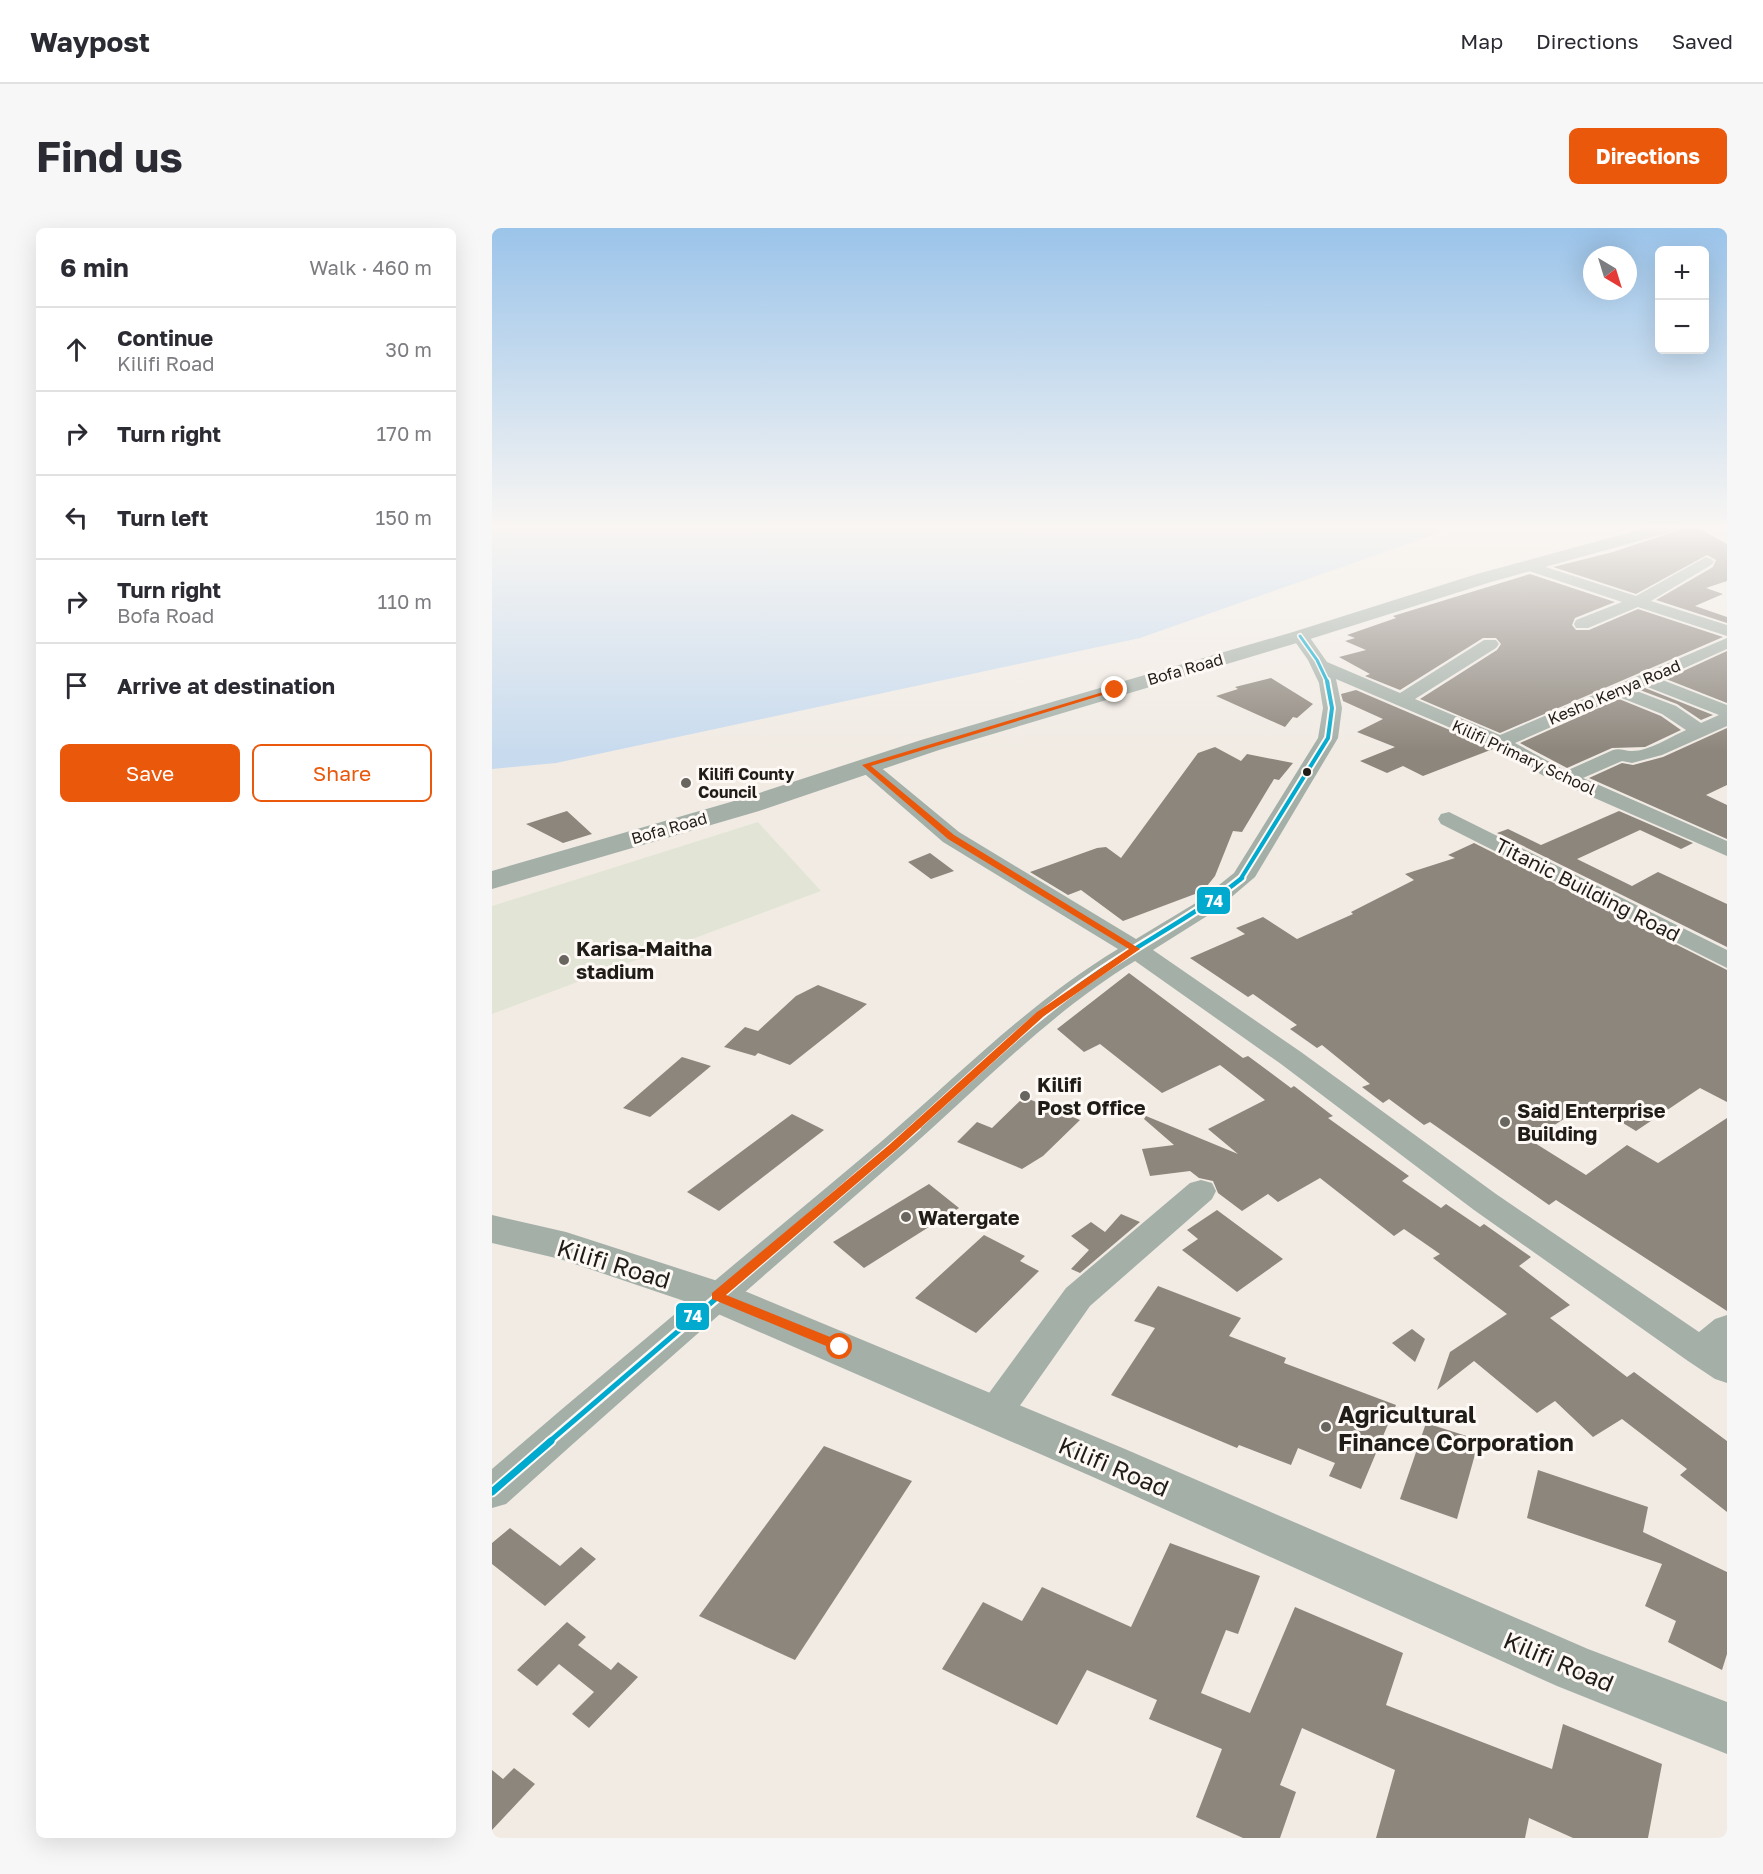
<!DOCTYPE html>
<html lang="en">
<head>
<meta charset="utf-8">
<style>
  :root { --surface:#fff; --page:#f7f7f7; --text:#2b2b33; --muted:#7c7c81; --line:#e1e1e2; --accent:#ea580c }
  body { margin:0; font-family:"Golos Text",sans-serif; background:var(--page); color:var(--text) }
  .controls { position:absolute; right:18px; top:18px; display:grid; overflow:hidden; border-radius:9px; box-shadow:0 6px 24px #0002 }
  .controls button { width:54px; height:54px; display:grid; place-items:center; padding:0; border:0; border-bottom:2px solid var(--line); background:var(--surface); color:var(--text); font:30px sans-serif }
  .compass { position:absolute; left:1091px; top:18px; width:54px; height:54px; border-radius:50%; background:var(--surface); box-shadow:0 6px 24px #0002; rotate:142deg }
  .stop { position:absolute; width:18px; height:18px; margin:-14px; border:4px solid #ea580c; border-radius:50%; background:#fff }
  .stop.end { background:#ea580c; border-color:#fff; box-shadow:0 2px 6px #0008 }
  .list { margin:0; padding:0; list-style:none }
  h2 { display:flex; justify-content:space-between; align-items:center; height:78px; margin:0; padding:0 24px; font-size:26px }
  h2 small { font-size:20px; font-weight:400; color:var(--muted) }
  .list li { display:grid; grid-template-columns:39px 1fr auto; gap:18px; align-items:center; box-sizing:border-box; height:84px; padding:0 24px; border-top:2px solid var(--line) }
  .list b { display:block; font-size:22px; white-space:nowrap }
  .list p { margin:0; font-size:20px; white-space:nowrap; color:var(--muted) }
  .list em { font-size:20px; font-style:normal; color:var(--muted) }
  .actions { display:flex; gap:12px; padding:18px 24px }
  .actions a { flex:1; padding:14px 0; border:2px solid var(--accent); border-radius:9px; text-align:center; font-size:21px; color:var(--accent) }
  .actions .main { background:var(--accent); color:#fff }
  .icon { flex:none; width:33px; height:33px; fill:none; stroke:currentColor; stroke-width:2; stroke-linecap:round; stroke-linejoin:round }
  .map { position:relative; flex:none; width:1235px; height:1610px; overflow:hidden; border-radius:9px }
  header { display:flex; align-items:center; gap:36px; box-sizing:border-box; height:84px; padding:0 30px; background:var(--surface); border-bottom:2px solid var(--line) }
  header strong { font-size:28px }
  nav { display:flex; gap:33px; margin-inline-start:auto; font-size:21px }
  .intro { display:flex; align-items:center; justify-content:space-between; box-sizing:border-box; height:144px; padding:0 36px }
  h1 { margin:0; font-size:42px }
  .button { padding:15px 27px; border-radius:9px; background:var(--accent); color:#fff; font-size:21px; font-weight:700 }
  main { display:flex; gap:36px; padding:0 36px }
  aside { flex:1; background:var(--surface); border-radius:9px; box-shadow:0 6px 24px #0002 }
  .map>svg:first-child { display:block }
  .green { fill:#e2e5d5 }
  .water { fill:#c8dbee }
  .building { fill:#8d867d }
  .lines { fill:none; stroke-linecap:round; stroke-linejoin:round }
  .minor { fill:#a4afa8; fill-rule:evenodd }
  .tertiary { fill:#a4afa8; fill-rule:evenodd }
  .bus-1-far4-casing { stroke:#fef9f5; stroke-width:6 }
  .bus-1-far3-casing { stroke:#fef9f5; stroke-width:8 }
  .bus-1-far2-casing { stroke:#fef9f5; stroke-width:9 }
  .bus-1-far1-casing { stroke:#fef9f5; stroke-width:10 }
  .bus-1-casing { stroke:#fef9f5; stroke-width:11 }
  .bus-1-far4 { stroke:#00a9ce; stroke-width:3 }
  .bus-1-far3 { stroke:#00a9ce; stroke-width:4 }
  .bus-1-far2 { stroke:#00a9ce; stroke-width:4.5 }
  .bus-1-far1 { stroke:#00a9ce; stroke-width:5 }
  .bus-1 { stroke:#00a9ce; stroke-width:7 }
  .route { fill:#ea580c }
  .bus-dot { fill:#201d18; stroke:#fef9f5; stroke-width:2 }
  .poi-dot { fill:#69655f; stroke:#fef9f5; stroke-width:2 }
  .labels { text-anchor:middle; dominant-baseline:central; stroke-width:6; stroke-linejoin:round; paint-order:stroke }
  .far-street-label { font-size:16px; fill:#201d18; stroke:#fef9f5 }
  .far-poi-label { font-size:16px; font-weight:bold; fill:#201d18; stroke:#fef9f5; text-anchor:start }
  .street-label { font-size:20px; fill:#201d18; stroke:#fef9f5 }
  .poi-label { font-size:20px; font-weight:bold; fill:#201d18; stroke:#fef9f5; text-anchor:start }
  .near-street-label { font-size:24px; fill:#201d18; stroke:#fef9f5 }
  .near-poi-label { font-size:24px; font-weight:bold; fill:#201d18; stroke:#fef9f5; text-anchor:start }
  .line-badge { stroke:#fef9f5; stroke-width:2 }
  .badge-label { font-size:16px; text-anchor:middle; font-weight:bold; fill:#fff }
</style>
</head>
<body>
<header>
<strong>Waypost</strong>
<nav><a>Map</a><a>Directions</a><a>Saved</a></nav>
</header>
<div class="intro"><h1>Find us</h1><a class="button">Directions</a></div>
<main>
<aside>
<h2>6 min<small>Walk · 460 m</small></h2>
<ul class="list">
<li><svg class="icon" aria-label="ahead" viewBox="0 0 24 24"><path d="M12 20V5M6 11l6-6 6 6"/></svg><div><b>Continue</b><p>Kilifi Road</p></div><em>30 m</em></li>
<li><svg class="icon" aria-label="right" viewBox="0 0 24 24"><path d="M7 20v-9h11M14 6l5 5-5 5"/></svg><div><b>Turn right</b></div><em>170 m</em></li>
<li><svg class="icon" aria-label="left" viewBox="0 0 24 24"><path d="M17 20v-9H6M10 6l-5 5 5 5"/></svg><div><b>Turn left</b></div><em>150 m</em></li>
<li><svg class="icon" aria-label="right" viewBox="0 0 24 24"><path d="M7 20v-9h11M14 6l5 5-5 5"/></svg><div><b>Turn right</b><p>Bofa Road</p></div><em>110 m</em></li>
<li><svg class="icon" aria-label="arrive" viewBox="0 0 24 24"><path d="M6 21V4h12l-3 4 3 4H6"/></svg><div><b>Arrive at destination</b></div></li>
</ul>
<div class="actions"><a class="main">Save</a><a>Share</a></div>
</aside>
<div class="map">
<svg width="1235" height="1610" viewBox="0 0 1235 1610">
  <rect width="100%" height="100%" fill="#f1ebe4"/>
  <path class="green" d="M 266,594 L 329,663 L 0,786 L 0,678 Z"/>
  <path class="water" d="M 0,298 L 966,298 L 648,410 L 64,535 L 0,541 Z"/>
  <g class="building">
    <path d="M 1206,300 L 1235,316 L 1235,353 L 1214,360 L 1231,366 L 1203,378 L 1235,389 L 1235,395 L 1164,372 L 1221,339 L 1224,332 L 1215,327 L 1144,366 L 1061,339 L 1121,324 L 1190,301 Z"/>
    <path d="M 1038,346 L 1123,374 L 1083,390 L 1080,397 L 1084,402 L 1097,402 L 1146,381 L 1231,409 L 1008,505 L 928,471 L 1005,422 L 1009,416 L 1004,410 L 991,410 L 908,462 L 873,448 L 878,446 L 847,429 L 874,422 L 853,413 L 863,410 L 855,407 L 904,390 L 901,388 Z"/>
    <path d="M 1235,423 L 1235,475 L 1174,451 Z"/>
    <path d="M 779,450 L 821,476 L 805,490 L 801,489 L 793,499 L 724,468 L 746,461 L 743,459 Z"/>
    <path d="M 1153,460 L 1221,487 L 1209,492 L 1185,476 L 1148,462 Z"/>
    <path d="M 864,462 L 1000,520 L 1001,521 L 931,548 L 911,538 L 895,545 L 868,533 L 903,519 L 865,504 L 891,491 L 851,473 L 849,466 Z"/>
    <path d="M 1127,471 L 1169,488 L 1189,502 L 1153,519 L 1120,520 L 1075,540 L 1028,515 Z"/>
    <path d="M 1235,500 L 1235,557 L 1214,567 L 1235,577 L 1235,611 L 1097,550 L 1130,535 L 1141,537 L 1171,529 Z"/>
    <path d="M 723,519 L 749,533 L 755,526 L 801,535 L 787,552 L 782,551 L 750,604 L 741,603 L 723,648 L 711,663 L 631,693 L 589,662 L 576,667 L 538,644 L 605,620 L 614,619 L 629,630 L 706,525 Z"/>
    <path d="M 75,583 L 100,606 L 71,615 L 34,596 Z"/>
    <path d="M 1127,583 L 1201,615 L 1189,621 L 1148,602 L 1085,631 L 1140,658 L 1166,644 L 1235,676 L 1235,719 L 1005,605 L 1016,601 L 1049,617 Z"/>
    <path d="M 982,615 L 1235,742 L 1235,874 L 1208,860 L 1144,903 L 1098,875 L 1038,912 L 1094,947 L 1135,917 L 1166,935 L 1235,890 L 1235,1083 L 1064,972 L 1057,977 L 938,894 L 932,897 L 897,871 L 891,875 L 870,859 L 878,856 L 830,817 L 825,820 L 798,801 L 805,797 L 761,766 L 756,769 L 698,730 L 753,706 L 744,700 L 771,689 L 805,711 L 861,686 L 859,684 L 922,652 L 913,646 L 963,630 L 956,627 Z"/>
    <path d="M 438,625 L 462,643 L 439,651 L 416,634 Z"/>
    <path d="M 637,745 L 751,830 L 756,828 L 799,860 L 802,858 L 841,888 L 836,890 L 917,948 L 910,953 L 949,980 L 954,976 L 988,999 L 992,996 L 1039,1029 L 1027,1038 L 1078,1077 L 1058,1090 L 1135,1149 L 1142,1144 L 1235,1213 L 1235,1284 L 1188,1247 L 1195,1241 L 1130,1191 L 1101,1209 L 1063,1173 L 1045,1185 L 982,1133 L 945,1162 L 958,1124 L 1015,1086 L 941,1030 L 948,1026 L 912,1001 L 902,1008 L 828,950 L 786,974 L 776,966 L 750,983 L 726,965 L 721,953 L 707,950 L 698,943 L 658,948 L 650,921 L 682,917 L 652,891 L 654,888 L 746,926 L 716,901 L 773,872 L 728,837 L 670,865 L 608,816 L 592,824 L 565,801 Z"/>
    <path d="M 326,757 L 375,776 L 298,837 L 266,825 L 263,828 L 232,819 L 253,799 L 266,803 L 304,768 Z"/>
    <path d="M 190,829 L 219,838 L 158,889 L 131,880 Z"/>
    <path d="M 532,869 L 588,892 L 551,928 L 530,941 L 465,914 L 485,894 L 500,900 Z"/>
    <path d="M 300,886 L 332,902 L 227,983 L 195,964 Z"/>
    <path d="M 437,956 L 467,980 L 372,1040 L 341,1014 Z"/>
    <path d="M 725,982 L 791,1031 L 745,1064 L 690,1022 L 706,1011 L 695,1002 Z"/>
    <path d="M 629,986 L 648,994 L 588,1045 L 579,1041 L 597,1022 L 579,1008 L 599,994 L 613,1004 Z"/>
    <path d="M 492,1007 L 533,1028 L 528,1033 L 547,1043 L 484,1105 L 423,1070 Z"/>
    <path d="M 666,1058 L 749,1090 L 737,1108 L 794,1130 L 792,1135 L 904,1177 L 869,1261 L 837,1248 L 843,1235 L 806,1220 L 799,1237 L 747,1217 L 745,1220 L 619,1167 L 663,1100 L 642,1093 Z"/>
    <path d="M 920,1101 L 933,1111 L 923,1134 L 900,1115 Z"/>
    <path d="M 934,1195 L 987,1212 L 965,1291 L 908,1271 Z"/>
    <path d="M 332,1218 L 420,1253 L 303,1432 L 207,1388 Z"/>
    <path d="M 1046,1242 L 1156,1279 L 1151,1304 L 1235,1344 L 1235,1426 L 1230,1442 L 1176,1414 L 1184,1393 L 1153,1378 L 1170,1336 L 1035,1290 Z"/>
    <path d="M 18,1300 L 68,1338 L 89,1319 L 104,1331 L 53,1378 L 0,1336 L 0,1315 Z"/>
    <path d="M 678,1315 L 768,1348 L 746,1406 L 734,1402 L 709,1465 L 758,1485 L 803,1379 L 911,1425 L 894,1477 L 1060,1541 L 1071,1496 L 1170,1536 L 1156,1610 L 1081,1610 L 1037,1590 L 1033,1610 L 884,1610 L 903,1542 L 810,1500 L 788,1557 L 804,1564 L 788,1610 L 751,1610 L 704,1589 L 730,1521 L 657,1491 L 665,1472 L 595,1442 L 565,1497 L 450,1441 L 491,1374 L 530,1393 L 550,1359 L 639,1399 Z"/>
    <path d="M 75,1394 L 94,1409 L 86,1417 L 119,1442 L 126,1434 L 146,1449 L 97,1500 L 80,1486 L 102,1464 L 67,1436 L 45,1458 L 25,1442 Z"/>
    <path d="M 22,1540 L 43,1556 L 0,1602 L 0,1542 L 11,1551 Z"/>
  </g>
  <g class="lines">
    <g class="minor">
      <path d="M 1214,329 L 1219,331 L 1222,334 L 1219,337 L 1159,373 L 1235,397 L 1235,408 L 1146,379 L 1096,400 L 1084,400 L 1082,396 L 1084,392 L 1130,374 L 1031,341 L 1028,338 L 1031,335 L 1041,335 L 1144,368 Z"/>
      <path d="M 808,403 L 814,404 L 835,434 L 908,465 L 992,412 L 1004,412 L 1007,416 L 1004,420 L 923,471 L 1008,507 L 1235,410 L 1235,421 L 1168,451 L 1235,477 L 1235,498 L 1170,527 L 1140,535 L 1130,533 L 1091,550 L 1235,613 L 1235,628 L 1050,547 L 1001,518 L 844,451 L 850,480 L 846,510 L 763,649 L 723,683 L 661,722 L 809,824 L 1004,966 L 1207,1104 L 1223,1091 L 1235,1087 L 1235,1155 L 1223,1151 L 1196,1133 L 982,982 L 789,836 L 643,733 C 556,786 487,860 410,927 C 277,1043 145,1158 14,1276 L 0,1280 L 0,1241 C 129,1130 260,1022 390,913 C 467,847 538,774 626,721 L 451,614 L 367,541 L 364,537 L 367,533 L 381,533 L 467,604 L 644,711 L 707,673 L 742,645 L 826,510 L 831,480 L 827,455 L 816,432 L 799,408 ZM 1153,458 L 1227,487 L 1209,495 L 1184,478 L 1142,462 ZM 1127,469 L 1170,486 L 1194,502 C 1178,509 1157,523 1140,523 C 1132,523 1128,520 1121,522 L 1074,543 L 1023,515 Z"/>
      <path d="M 957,584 L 1235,722 L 1235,740 L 949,596 L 946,591 L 949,586 Z"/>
      <path d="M 709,952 L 720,955 L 724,963 L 720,971 L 598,1078 L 515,1196 L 502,1201 L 489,1196 L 484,1186 L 489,1176 L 574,1060 L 698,955 Z"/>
    </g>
    <g class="tertiary">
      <path d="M 1161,298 L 1190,298 L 1187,302 L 999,354 L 815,412 L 447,522 L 267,583 L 0,661 L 0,643 L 249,571 L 429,512 L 801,404 L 985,346 Z"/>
      <path d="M 0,987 L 74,1004 L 238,1057 L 633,1221 L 1096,1421 L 1235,1474 L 1235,1526 L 1065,1458 L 601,1249 L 210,1079 L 68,1031 L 0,1015 Z"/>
    </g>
    <g class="bus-1-far4-casing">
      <path id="bus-1-far4" d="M 808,408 L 825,432 L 836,455"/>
    </g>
    <g class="bus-1-far3-casing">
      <path id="bus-1-far3" d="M 748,652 L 836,510 L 840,480 L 835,453"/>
    </g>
    <g class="bus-1-far2-casing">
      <path id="bus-1-far2" d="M 422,900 C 481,847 538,791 604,746 C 652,713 704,687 750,650"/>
    </g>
    <g class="bus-1-far1-casing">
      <path id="bus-1-far1" d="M 57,1214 L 424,899"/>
    </g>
    <g class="bus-1-casing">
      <path id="bus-1" d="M 0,1264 L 59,1213"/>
    </g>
    <use href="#bus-1-far4" class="bus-1-far4"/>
    <use href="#bus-1-far3" class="bus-1-far3"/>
    <use href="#bus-1-far2" class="bus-1-far2"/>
    <use href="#bus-1-far1" class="bus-1-far1"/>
    <use href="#bus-1" class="bus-1"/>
  </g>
  <linearGradient id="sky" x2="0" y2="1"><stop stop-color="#9bc4ea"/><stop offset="0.57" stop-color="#f9f6f3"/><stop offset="1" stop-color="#f9f6f3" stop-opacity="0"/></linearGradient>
  <rect width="1235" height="523" fill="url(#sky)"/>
  <path class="route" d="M 621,461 L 627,462 L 379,538 L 462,607 L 648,721 L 552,788 L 404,922 L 234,1067 L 353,1115 L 353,1122 L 344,1122 L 220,1071 L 220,1065 L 397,917 L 545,784 L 637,721 L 456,611 L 370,537 Z"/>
  <circle class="bus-dot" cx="815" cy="544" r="5"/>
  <g class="poi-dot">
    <circle cx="194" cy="555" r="6"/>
    <circle cx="72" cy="732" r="6"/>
    <circle cx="533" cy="868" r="6"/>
    <circle cx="1013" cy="894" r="6"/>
    <circle cx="414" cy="989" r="6"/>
    <circle cx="834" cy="1199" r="6"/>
  </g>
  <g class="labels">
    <g class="far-street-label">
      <text transform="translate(693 441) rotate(-16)">Bofa Road</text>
      <text transform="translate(1122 464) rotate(-23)">Kesho Kenya Road</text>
      <text transform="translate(1032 529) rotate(25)">Kilifi Primary School</text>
      <text transform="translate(177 600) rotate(-16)">Bofa Road</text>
    </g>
    <g class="far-poi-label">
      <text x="206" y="546">Kilifi County<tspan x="206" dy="18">Council</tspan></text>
    </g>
    <g class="street-label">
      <text transform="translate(1096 661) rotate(27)">Titanic Building Road</text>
    </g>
    <g class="poi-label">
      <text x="84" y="720">Karisa-Maitha<tspan x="84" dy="23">stadium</tspan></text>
      <text x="545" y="856">Kilifi<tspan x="545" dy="23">Post Office</tspan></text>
      <text x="1025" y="882">Said Enterprise<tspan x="1025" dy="23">Building</tspan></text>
      <text x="426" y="989">Watergate</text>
    </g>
    <g class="near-street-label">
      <text transform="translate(122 1035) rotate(17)">Kilifi Road</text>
      <text transform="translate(622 1238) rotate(23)">Kilifi Road</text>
      <text transform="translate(1067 1433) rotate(23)">Kilifi Road</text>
    </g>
    <g class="near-poi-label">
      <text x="846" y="1185">Agricultural<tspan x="846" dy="28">Finance Corporation</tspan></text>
    </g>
  </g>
  <g class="line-badge">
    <rect x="704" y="658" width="35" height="29" rx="6" fill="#00a9ce"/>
    <rect x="183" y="1074" width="35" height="29" rx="6" fill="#00a9ce"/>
  </g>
  <g class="badge-label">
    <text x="722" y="679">74</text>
    <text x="201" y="1094">74</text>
  </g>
</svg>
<div class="controls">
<button>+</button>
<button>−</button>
</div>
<svg class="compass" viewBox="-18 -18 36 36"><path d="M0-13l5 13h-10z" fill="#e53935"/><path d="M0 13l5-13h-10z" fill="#7c7c81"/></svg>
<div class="stop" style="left:348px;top:1119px"></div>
<div class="stop end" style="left:623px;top:462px"></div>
</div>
</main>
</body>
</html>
